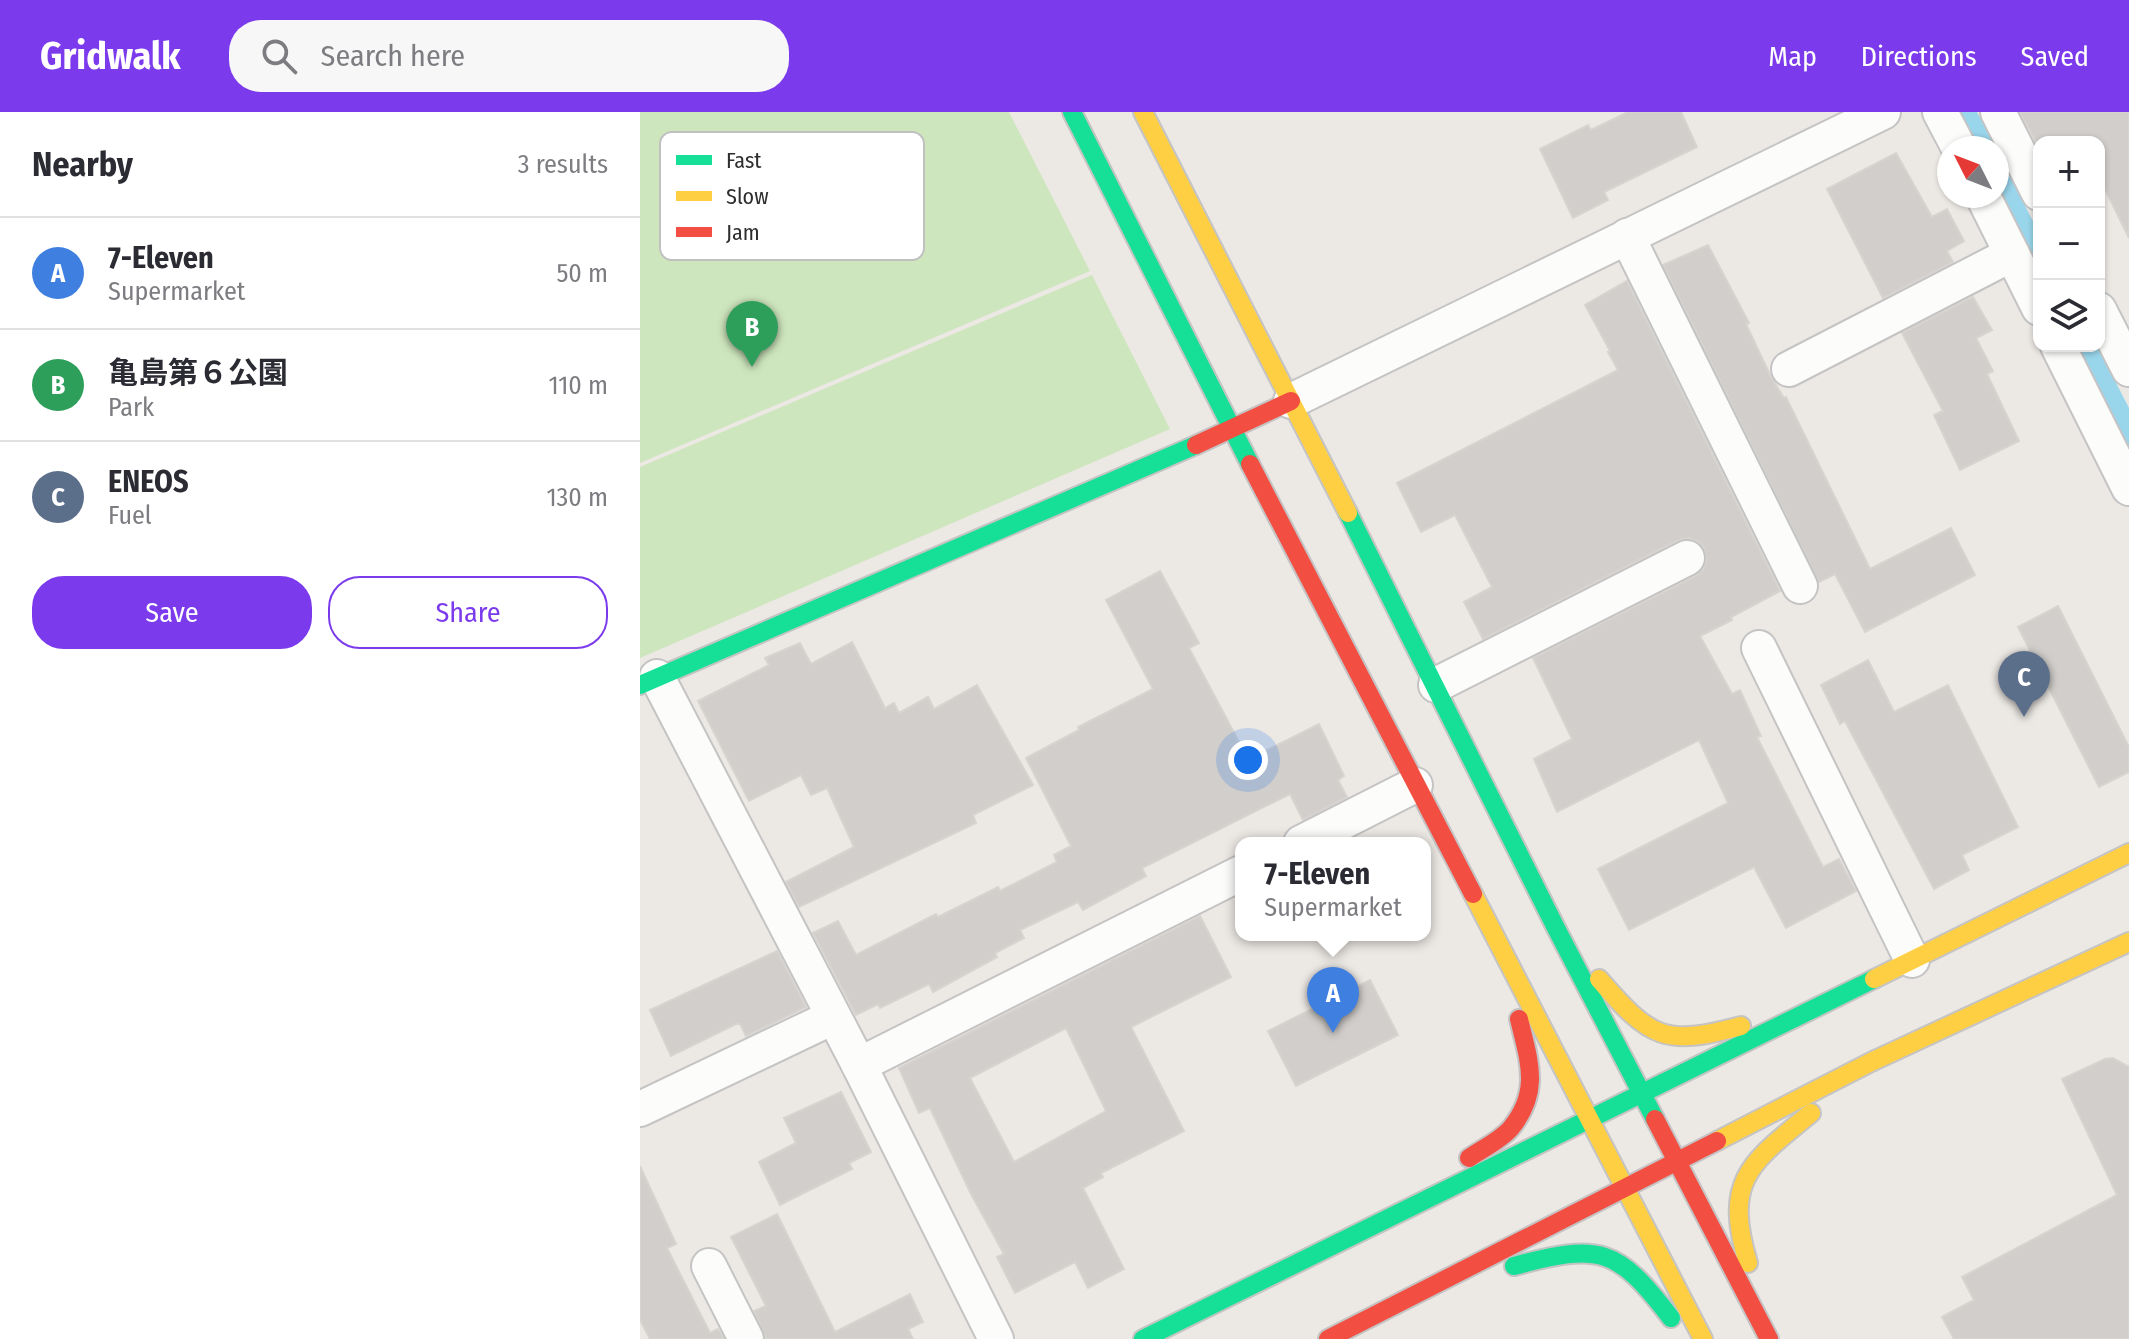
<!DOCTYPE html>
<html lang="en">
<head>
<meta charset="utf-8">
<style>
  :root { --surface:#fff; --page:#f7f7f7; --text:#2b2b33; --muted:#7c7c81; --line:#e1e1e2; --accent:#7c3aed }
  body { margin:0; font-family:"Fira Sans Condensed","Noto Sans JP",sans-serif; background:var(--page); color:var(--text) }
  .controls { position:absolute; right:24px; top:24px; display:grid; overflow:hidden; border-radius:16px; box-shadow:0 2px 6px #0004 }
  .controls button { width:72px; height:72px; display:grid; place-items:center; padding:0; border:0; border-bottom:2px solid var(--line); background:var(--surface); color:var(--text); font:40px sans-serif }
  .compass { position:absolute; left:1297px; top:24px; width:72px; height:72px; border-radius:50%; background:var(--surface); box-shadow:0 2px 6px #0004; rotate:312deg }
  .you { position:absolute; left:608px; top:648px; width:28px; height:28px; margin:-20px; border:6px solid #fff; border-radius:50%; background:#1a73e8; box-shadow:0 0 0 12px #1a73e833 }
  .badge { display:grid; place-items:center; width:52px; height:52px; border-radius:50%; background:var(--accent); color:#fff; font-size:26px; font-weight:700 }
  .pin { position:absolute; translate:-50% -66px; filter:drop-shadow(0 2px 4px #0008) }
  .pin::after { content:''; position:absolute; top:42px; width:28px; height:24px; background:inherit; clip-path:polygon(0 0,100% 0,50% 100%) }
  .popup { position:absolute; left:595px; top:725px; width:196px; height:104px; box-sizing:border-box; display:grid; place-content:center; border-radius:16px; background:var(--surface); filter:drop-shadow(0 2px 6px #0005); font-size:26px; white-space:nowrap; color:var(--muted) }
  .popup b { font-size:30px; color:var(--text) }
  .popup::after { content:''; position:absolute; left:50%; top:100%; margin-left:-16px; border:16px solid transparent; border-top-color:var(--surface) }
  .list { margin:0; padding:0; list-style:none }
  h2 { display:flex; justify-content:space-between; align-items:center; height:104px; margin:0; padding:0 32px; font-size:34px }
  h2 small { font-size:26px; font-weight:400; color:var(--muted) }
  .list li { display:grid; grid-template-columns:52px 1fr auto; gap:24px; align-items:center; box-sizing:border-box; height:112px; padding:0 32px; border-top:2px solid var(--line) }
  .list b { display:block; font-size:30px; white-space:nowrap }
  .list p { margin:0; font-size:26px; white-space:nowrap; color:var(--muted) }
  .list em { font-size:26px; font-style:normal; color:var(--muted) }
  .actions { display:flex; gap:16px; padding:24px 32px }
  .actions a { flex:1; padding:18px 0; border:2px solid var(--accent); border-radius:32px; text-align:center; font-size:28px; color:var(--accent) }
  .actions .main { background:var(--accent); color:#fff }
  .icon { flex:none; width:44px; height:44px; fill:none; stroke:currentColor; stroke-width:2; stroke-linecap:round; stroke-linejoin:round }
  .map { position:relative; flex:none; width:1489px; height:1227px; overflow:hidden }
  header { display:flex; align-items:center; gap:48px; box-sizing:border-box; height:112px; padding:0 40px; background:var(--accent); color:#fff }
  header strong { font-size:38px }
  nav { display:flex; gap:44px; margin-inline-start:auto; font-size:28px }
  .search { width:560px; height:72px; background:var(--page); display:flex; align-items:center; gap:20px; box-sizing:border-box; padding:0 28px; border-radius:32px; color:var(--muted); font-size:30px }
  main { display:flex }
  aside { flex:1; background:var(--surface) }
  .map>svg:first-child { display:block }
  .green { fill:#cee6be }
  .water { fill:#99d6ec }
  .building { fill:#d1cecb; stroke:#d7d4d0; stroke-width:2; fill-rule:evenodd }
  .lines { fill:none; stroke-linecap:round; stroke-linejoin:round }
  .street-casing { stroke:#c5c4c5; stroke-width:38 }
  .fast-casing { stroke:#c5c4c5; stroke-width:22 }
  .slow-casing { stroke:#c5c4c5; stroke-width:22 }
  .jam-casing { stroke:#c5c4c5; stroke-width:22 }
  .street { stroke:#fcfcfb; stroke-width:34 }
  .fast { stroke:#16e098; stroke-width:18 }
  .slow { stroke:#ffcf43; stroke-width:18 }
  .jam { stroke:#f24e42; stroke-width:18 }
  .key { fill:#fff; stroke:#c0c0c0; stroke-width:2 }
  .key-label { font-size:22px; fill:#2e2e2e }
</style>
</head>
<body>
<header>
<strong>Gridwalk</strong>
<div class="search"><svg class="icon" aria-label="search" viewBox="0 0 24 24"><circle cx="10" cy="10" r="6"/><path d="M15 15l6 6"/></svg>Search here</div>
<nav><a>Map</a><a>Directions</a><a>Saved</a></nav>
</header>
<main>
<aside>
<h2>Nearby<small>3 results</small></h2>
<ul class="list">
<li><span class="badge" style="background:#3f7fe0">A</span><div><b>7-Eleven</b><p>Supermarket</p></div><em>50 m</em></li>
<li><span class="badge" style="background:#2e9e5b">B</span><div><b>亀島第６公園</b><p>Park</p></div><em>110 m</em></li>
<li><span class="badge" style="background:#5c6f8a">C</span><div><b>ENEOS</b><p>Fuel</p></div><em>130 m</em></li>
</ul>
<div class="actions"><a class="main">Save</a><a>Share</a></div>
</aside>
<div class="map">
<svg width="1489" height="1227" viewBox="0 0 1489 1227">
  <rect width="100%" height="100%" fill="#ece8e4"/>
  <g class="green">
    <path d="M 0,0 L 369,0 L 450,159 L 0,351 Z"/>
    <path d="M 452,163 L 530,317 L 0,546 L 0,355 Z"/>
  </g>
  <g class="water">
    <path d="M 1317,0 L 1337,0 L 1356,36 L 1335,36 Z"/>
    <path d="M 1357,39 L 1399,121 L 1399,162 L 1357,79 Z"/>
    <path d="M 1436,234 L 1457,234 L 1489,296 L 1489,340 Z"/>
  </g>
  <g class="building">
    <path d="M 988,0 L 1041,0 L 1057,35 L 964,80 L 968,88 L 933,106 L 900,37 L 948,13 L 951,18 Z"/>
    <path d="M 1380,0 L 1489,0 L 1489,126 L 1459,65 L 1459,30 L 1396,30 Z"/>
    <path d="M 1256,41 L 1292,105 L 1307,97 L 1324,129 L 1307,139 L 1313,150 L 1243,186 L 1187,77 Z"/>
    <path d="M 1068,133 L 1109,211 L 1106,212 L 1131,265 L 1144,286 L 1146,285 L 1230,457 L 1311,416 L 1335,463 L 1225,520 L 1195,462 L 1179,470 L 1023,153 Z"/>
    <path d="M 987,169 L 1140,479 L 1091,505 L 1092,508 L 1060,524 L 1092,582 L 1100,578 L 1121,624 L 1117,625 L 1183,755 L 1199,747 L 1216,779 L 1146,816 L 1114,755 L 989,818 L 958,757 L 1088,691 L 1059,628 L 917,700 L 894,647 L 932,627 L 893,546 L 1056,464 L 1063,458 L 1067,448 L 1064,436 L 1059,430 L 1049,426 L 1038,428 L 843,527 L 824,490 L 852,475 L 815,403 L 781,420 L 757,371 L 978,258 L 968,240 L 970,239 L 945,193 Z"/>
    <path d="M 1333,185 L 1352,218 L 1336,226 L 1353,259 L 1347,262 L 1379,329 L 1320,358 L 1294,303 L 1303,299 L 1262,221 Z"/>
    <path d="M 520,459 L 559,531 L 549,536 L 607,645 L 617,639 L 619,642 L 679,612 L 704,664 L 698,668 L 707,685 L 663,708 L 650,682 L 502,756 L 506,764 L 443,798 L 438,790 L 380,818 L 384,826 L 355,841 L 357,845 L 293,880 L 289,872 L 240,896 L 238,892 L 216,903 L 173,821 L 198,809 L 216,843 L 296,802 L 298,805 L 358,775 L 360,779 L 417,750 L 414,743 L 431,734 L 386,646 L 439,618 L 438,615 L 513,577 L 466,488 Z"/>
    <path d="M 1418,494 L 1489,635 L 1489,660 L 1459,675 L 1378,515 Z"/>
    <path d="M 212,530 L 245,596 L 254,591 L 259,601 L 288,585 L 294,597 L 337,573 L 393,673 L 333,703 L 336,711 L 159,795 L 146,770 L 214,735 L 187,676 L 171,683 L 161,663 L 109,689 L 58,589 L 129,553 L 125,546 L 160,531 L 171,552 Z"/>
    <path d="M 1228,548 L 1254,600 L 1308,573 L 1378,715 L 1322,743 L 1329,758 L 1294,777 L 1205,609 L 1200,612 L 1181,573 Z"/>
    <path d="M 560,804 L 591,865 L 491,915 L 544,1019 L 461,1061 L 463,1065 L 443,1076 L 484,1157 L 448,1176 L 435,1150 L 375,1181 L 357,1145 L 364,1142 L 331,1082 L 290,996 L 279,1001 L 259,956 ZM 426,916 L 466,999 L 374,1050 L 330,966 Z"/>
    <path d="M 137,839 L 166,895 L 106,924 L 100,912 L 96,912 L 31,944 L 10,898 Z"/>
    <path d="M 730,868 L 758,923 L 656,974 L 628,919 Z"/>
    <path d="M 1473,946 L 1489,955 L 1489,1227 L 1314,1227 L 1302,1205 L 1334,1188 L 1322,1165 L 1477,1083 L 1422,967 L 1465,947 Z"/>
    <path d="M 201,980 L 231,1040 L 209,1051 L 212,1057 L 140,1093 L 119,1050 L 156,1031 L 144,1006 Z"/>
    <path d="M 0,1054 L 36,1132 L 27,1136 L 70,1221 L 78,1217 L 84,1227 L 10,1227 L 0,1208 Z"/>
    <path d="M 137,1102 L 195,1220 L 270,1182 L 283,1210 L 268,1217 L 273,1227 L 126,1227 L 114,1199 L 126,1194 L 91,1125 Z"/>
  </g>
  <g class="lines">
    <g class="street-casing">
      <g id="street">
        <path d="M 1300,0 L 1319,36"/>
        <path d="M 1358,0 L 1399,81"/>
        <path d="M 1343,84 L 1399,196"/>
        <path d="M 987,124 L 1160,474"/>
        <path d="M 1459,198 L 1489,257"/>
        <path d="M 1418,234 L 1489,376"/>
        <path d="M 1149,257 L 1372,142"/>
        <path d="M 651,289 L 1243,0"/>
        <path d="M 1119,536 L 1272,848"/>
        <path d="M 17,565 L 219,953 L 356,1227"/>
        <path d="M 796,573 L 1047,446"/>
        <path d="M 661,731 L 775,673"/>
        <path d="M 219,953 L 601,761"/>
        <path d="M 0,997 L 193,905"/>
        <path d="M 69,1154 L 106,1227"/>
      </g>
    </g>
    <g class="fast-casing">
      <g id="fast">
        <path d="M 432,0 L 610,352"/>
        <path d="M 708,401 L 916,816 L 1015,1007"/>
        <path d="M 0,573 L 556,333"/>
        <path d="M 874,1154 C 960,1131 977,1135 1031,1206"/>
        <path d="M 503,1227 L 1234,867"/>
      </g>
    </g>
    <g class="slow-casing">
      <g id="slow">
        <path d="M 503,0 L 708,401"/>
        <path d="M 833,782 L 1063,1227"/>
        <path d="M 959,867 C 1010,926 1024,935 1101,914"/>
        <path d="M 1234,867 L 1489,741"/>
        <path d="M 1077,1029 L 1231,950 L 1489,830"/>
        <path d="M 1108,1151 C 1083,1068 1110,1051 1171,1001"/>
      </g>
    </g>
    <g class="jam-casing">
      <g id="jam">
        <path d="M 556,333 L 651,289"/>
        <path d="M 610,352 L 833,782"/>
        <path d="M 1015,1007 L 1129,1227"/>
        <path d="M 829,1046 C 842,1037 861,1028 871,1016 C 901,979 889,949 879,907"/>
        <path d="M 688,1227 L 1077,1029"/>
      </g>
    </g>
    <use href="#street" class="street"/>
    <use href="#fast" class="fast"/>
    <use href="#slow" class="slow"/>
    <use href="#jam" class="jam"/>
  </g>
  <rect x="20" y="20" width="264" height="128" rx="12" class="key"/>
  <rect x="36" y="43" width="36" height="10" fill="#16e098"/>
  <rect x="36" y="79" width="36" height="10" fill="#ffcf43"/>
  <rect x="36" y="115" width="36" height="10" fill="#f24e42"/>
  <g class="key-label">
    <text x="86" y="56">Fast</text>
    <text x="86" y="92">Slow</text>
    <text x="86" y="128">Jam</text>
  </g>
</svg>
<div class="controls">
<button>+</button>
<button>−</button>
<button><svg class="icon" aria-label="layers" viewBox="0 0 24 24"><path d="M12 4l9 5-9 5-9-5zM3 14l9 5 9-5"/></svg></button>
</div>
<svg class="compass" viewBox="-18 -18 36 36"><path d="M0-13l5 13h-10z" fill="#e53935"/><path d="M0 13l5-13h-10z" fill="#7c7c81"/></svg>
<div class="you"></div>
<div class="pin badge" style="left:693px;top:921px;background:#3f7fe0">A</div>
<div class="popup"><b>7-Eleven</b>Supermarket</div>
<div class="pin badge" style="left:112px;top:255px;background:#2e9e5b">B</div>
<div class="pin badge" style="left:1384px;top:605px;background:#5c6f8a">C</div>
</div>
</main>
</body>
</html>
